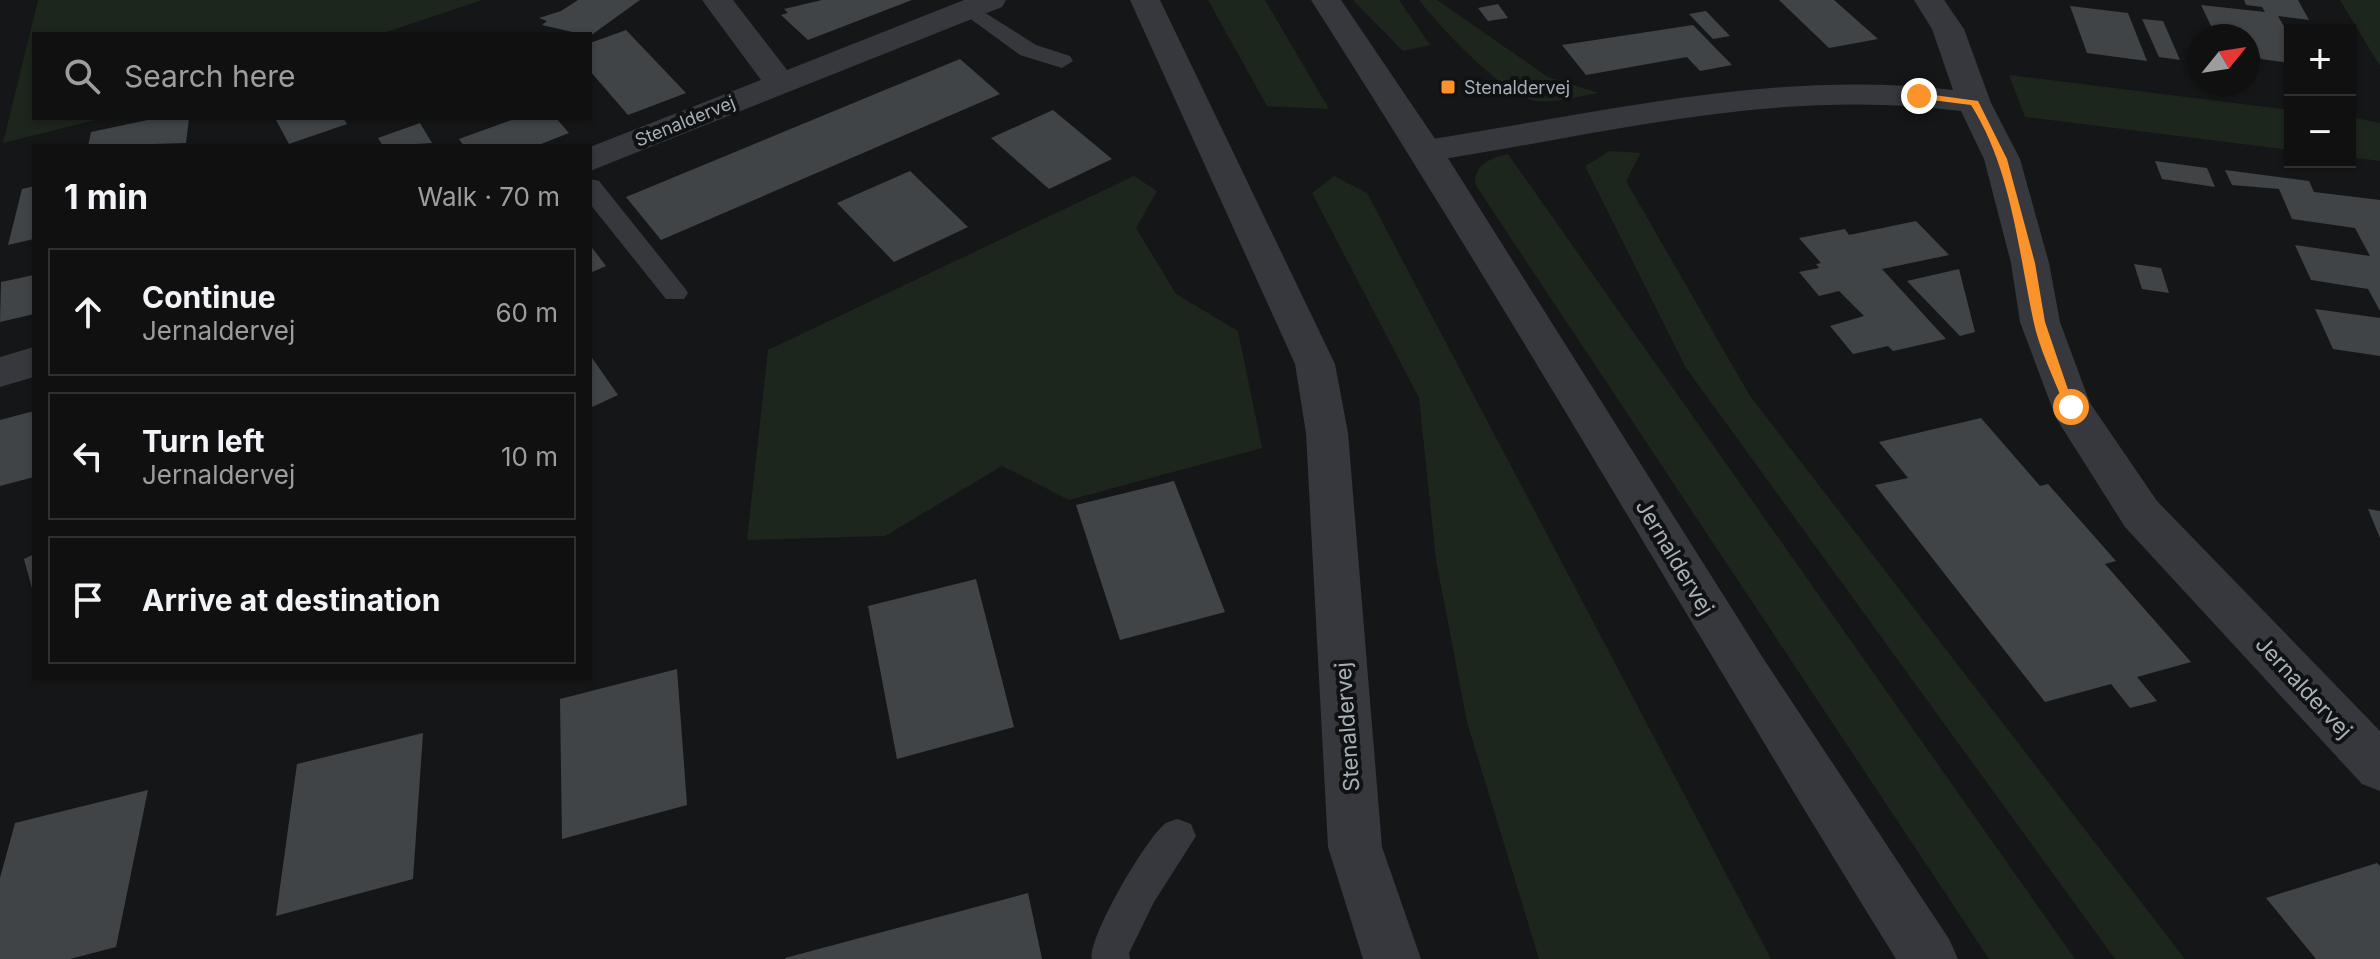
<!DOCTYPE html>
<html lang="en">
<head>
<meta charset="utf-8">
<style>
  :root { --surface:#101011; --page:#19191a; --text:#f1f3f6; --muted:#9c9d9f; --line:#303031 }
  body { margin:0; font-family:Inter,sans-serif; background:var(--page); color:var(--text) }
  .controls { position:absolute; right:24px; top:24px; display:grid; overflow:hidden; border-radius:0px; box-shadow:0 2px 6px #0004 }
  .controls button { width:72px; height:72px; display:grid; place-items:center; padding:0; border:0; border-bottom:2px solid var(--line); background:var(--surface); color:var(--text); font:40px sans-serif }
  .compass { position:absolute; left:2188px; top:24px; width:72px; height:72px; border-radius:50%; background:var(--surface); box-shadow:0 2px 6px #0004; rotate:60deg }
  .stop { position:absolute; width:24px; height:24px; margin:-18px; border:6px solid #fa932a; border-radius:50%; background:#fff }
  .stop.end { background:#fa932a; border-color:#fff; box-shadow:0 2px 8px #0008 }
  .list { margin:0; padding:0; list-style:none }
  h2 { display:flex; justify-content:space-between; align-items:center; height:104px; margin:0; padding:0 32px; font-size:34px }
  h2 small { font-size:26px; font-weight:400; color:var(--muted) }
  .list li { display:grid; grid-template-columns:52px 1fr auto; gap:24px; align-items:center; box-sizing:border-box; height:128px; margin:0 16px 16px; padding:0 16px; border:2px solid var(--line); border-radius:0px }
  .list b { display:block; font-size:30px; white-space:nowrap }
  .list p { margin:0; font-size:26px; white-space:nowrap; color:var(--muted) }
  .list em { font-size:26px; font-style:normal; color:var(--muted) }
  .icon { flex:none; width:44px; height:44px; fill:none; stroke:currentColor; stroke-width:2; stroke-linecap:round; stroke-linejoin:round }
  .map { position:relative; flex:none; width:2380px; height:959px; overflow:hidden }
  .search { position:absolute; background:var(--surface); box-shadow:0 2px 6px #0004; left:32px; top:32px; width:560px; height:88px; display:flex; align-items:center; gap:20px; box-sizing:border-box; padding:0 28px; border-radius:0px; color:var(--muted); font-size:30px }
  .panel { position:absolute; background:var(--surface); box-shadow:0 2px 6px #0004; left:32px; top:144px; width:560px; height:536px; border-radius:0px }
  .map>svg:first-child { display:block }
  .green { fill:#1d261d }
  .building { fill:#414447 }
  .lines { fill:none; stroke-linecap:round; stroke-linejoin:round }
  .service { fill:#36383d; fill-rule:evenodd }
  .minor { fill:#36383d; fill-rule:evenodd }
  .tertiary { fill:#36383d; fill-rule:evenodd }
  .route { fill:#fa932a }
  .poi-dot { fill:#fa932a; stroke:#101112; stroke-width:3 }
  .labels { text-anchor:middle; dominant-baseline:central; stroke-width:8; stroke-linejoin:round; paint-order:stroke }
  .far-poi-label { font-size:18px; fill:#a7afb8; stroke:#101112; text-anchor:start }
  .far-street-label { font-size:18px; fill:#a7afb8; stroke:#101112 }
  .street-label { font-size:22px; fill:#a7afb8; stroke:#101112 }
</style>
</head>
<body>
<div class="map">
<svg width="2380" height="959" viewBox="0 0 2380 959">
  <rect width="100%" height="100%" fill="#151617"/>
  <g class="green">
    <path d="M 38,0 L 482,0 L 380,34 L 34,34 L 34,118 L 103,118 L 3,143 Z"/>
    <path d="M 1208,0 L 1265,0 L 1329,109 L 1267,106 Z"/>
    <path d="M 1353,0 L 1399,0 L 1430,45 L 1403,51 Z"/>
    <path d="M 1419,0 L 1437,0 L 1548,77 L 1599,93 C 1580,96 1557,103 1537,101 C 1507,99 1438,25 1419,0 Z"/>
    <path d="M 2340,0 L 2380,0 L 2380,66 Z"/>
    <path d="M 2009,75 L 2290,110 L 2290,150 L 2025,117 Z"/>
    <path d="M 2350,117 L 2380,123 L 2380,161 L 2350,157 Z"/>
    <path d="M 1610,151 L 1641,153 L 1626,181 L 1750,396 L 2185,959 L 2115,959 L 1686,368 L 1585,166 Z"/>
    <path d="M 1508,154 L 2075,959 L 1989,959 L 1475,184 C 1475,163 1490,159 1508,154 Z"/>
    <path d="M 1134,176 L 1157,191 L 1136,228 L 1176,294 L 1238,331 L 1262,448 L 1069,500 L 1002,466 L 885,536 L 747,540 L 768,350 Z"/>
    <path d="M 1334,176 L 1367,193 L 1771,959 L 1539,959 L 1467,722 L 1436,560 L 1419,398 L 1312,193 Z"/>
  </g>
  <g class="building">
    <path d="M 578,0 L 640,0 L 590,36 L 542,25 L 547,21 L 539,18 L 561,11 Z"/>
    <path d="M 822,0 L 912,0 L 808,40 L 781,15 L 788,13 L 784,9 Z"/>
    <path d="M 1779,0 L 1834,0 L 1878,39 L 1829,48 Z"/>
    <path d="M 2244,0 L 2298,0 L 2309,20 L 2278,16 L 2290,37 L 2290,63 L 2261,59 L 2247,32 L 2212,28 L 2201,5 L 2265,12 L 2262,7 L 2246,5 Z"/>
    <path d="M 1498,4 L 1508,18 L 1488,21 L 1478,8 Z"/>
    <path d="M 2070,6 L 2128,13 L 2147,61 L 2087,53 Z"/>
    <path d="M 1706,11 L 1730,36 L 1713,39 L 1689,14 Z"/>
    <path d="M 2142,19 L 2163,21 L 2180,60 L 2159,57 Z"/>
    <path d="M 1693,25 L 1732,65 L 1700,71 L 1687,57 L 1586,75 L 1562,45 Z"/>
    <path d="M 626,30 L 686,93 L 628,115 L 590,71 L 590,43 Z"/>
    <path d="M 960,59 L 1000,94 L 661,240 L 626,197 Z"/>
    <path d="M 1053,110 L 1112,159 L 1049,189 L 991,138 Z"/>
    <path d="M 157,118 L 189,118 L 186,143 L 88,146 L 91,132 Z"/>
    <path d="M 275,118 L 343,118 L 347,124 L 289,144 Z"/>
    <path d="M 517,118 L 556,118 L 569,133 L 536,146 L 464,146 L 459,139 Z"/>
    <path d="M 420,123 L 432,143 L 383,146 L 378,138 Z"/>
    <path d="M 2155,161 L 2207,168 L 2215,187 L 2162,179 Z"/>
    <path d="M 2225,170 L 2309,181 L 2314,192 L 2380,200 L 2380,311 L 2368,289 L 2311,280 L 2295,245 L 2370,256 L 2355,228 L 2292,219 L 2279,189 L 2232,185 Z"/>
    <path d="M 910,171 L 968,227 L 894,262 L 837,203 Z"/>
    <path d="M 34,186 L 34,239 L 8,245 L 22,189 Z"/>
    <path d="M 1916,221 L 1949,255 L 1882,269 L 1946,339 L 1893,351 L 1888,346 L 1853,354 L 1830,326 L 1864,316 L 1839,291 L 1819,296 L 1799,272 L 1819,268 L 1816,264 L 1821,263 L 1799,238 L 1845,229 L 1849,235 Z"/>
    <path d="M 590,245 L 606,266 L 590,273 Z"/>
    <path d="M 2134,264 L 2161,268 L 2169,293 L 2142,289 Z"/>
    <path d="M 1959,269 L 1975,332 L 1960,336 L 1907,281 Z"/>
    <path d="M 34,275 L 34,314 L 0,322 L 1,282 Z"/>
    <path d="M 2315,309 L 2380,318 L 2380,356 L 2333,349 Z"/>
    <path d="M 590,355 L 618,395 L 590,408 Z"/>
    <path d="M 34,411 L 34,477 L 0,486 L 0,420 Z"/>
    <path d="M 1981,418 L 2040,486 L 2048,484 L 2116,561 L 2105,564 L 2191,662 L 2137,677 L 2157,701 L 2130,708 L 2111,684 L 2045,702 L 1875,485 L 1908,478 L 1879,442 Z"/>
    <path d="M 1174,481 L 1225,612 L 1120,640 L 1076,505 Z"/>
    <path d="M 2368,509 L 2380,511 L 2380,538 Z"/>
    <path d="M 34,554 L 34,592 L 33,592 L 24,559 Z"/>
    <path d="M 976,579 L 1014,727 L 897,759 L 868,606 Z"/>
    <path d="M 677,669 L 687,805 L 562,839 L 560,699 Z"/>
    <path d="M 423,733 L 413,879 L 276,916 L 297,764 Z"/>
    <path d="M 148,790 L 116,947 L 70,959 L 0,959 L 0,878 L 15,823 Z"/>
    <path d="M 2377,863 L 2380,866 L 2380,959 L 2316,959 L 2266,898 Z"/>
    <path d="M 1028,893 L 1042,959 L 785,959 L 785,958 Z"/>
  </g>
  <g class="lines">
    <g class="service">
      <path d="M 968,2 L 1036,45 L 1070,56 L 1073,61 L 1062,68 L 1020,55 L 961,12 L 957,8 L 961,4 Z"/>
      <path d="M 590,179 L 599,181 L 684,287 L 688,293 L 684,299 L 666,299 L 590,204 Z"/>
      <path d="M 1178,819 L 1191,824 L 1196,836 L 1154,902 L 1129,953 L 1130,959 L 1092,959 C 1087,939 1147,836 1166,823 C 1170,821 1174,820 1178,819 Z"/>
    </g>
    <g class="minor">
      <path d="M 702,0 L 733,0 L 787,70 L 964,0 L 1006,0 L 1002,7 L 590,171 L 590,147 L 761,80 Z"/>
      <path d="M 1130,0 L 1160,0 L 1335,364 L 1348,433 L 1382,847 L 1421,959 L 1363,959 L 1328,847 L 1306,433 L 1295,364 Z"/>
      <path d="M 1914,0 L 1944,0 L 1964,29 L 1991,103 L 2020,159 L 2049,263 L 2060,322 L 2090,403 L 2157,501 L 2380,731 L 2380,791 L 2362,784 L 2125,527 L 2056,418 L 2020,322 L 2011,263 L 1984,159 L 1961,111 C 1780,87 1604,134 1426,162 L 1414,159 L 1409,151 L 1414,143 L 1426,140 C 1601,113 1774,69 1953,90 L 1932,29 Z"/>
      <path d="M 34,347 L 34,377 L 0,387 L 0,357 Z"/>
    </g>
    <path class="tertiary" d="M 1311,0 L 1341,0 L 1446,155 L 1763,658 L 1949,939 L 1958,959 L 1896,959 C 1699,641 1513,315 1311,0 Z"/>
  </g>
  <path class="route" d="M 1919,93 L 1978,101 L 2007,159 L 2035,263 L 2045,322 L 2075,410 L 2065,407 C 2054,378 2039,349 2033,319 C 2018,248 2011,168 1971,105 L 1916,98 Z"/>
  <rect class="poi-dot" x="1440" y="79" width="16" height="16" rx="4"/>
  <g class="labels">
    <g class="far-poi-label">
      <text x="1464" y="87">Stenaldervej</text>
    </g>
    <g class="far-street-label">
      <text transform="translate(685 121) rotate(-22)">Stenaldervej</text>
    </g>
    <g class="street-label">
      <text transform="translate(1675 557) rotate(59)">Jernaldervej</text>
      <text transform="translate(2304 687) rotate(47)">Jernaldervej</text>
      <text transform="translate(1347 727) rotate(-94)">Stenaldervej</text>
    </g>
  </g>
</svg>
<div class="controls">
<button>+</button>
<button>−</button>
</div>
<svg class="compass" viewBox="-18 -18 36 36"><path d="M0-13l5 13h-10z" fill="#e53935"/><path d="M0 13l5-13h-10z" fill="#9c9d9f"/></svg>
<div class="stop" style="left:2071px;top:407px"></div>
<div class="stop end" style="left:1919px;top:96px"></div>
<div class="search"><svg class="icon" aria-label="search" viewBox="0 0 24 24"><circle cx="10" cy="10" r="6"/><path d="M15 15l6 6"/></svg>Search here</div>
<section class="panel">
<h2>1 min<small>Walk · 70 m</small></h2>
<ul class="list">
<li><svg class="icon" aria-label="ahead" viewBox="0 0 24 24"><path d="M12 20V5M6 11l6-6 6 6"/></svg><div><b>Continue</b><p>Jernaldervej</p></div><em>60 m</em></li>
<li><svg class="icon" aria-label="left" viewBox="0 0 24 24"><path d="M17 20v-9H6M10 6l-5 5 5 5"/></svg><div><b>Turn left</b><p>Jernaldervej</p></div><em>10 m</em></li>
<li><svg class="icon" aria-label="arrive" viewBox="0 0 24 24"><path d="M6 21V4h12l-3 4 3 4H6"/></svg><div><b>Arrive at destination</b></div></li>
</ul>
</section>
</div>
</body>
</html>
